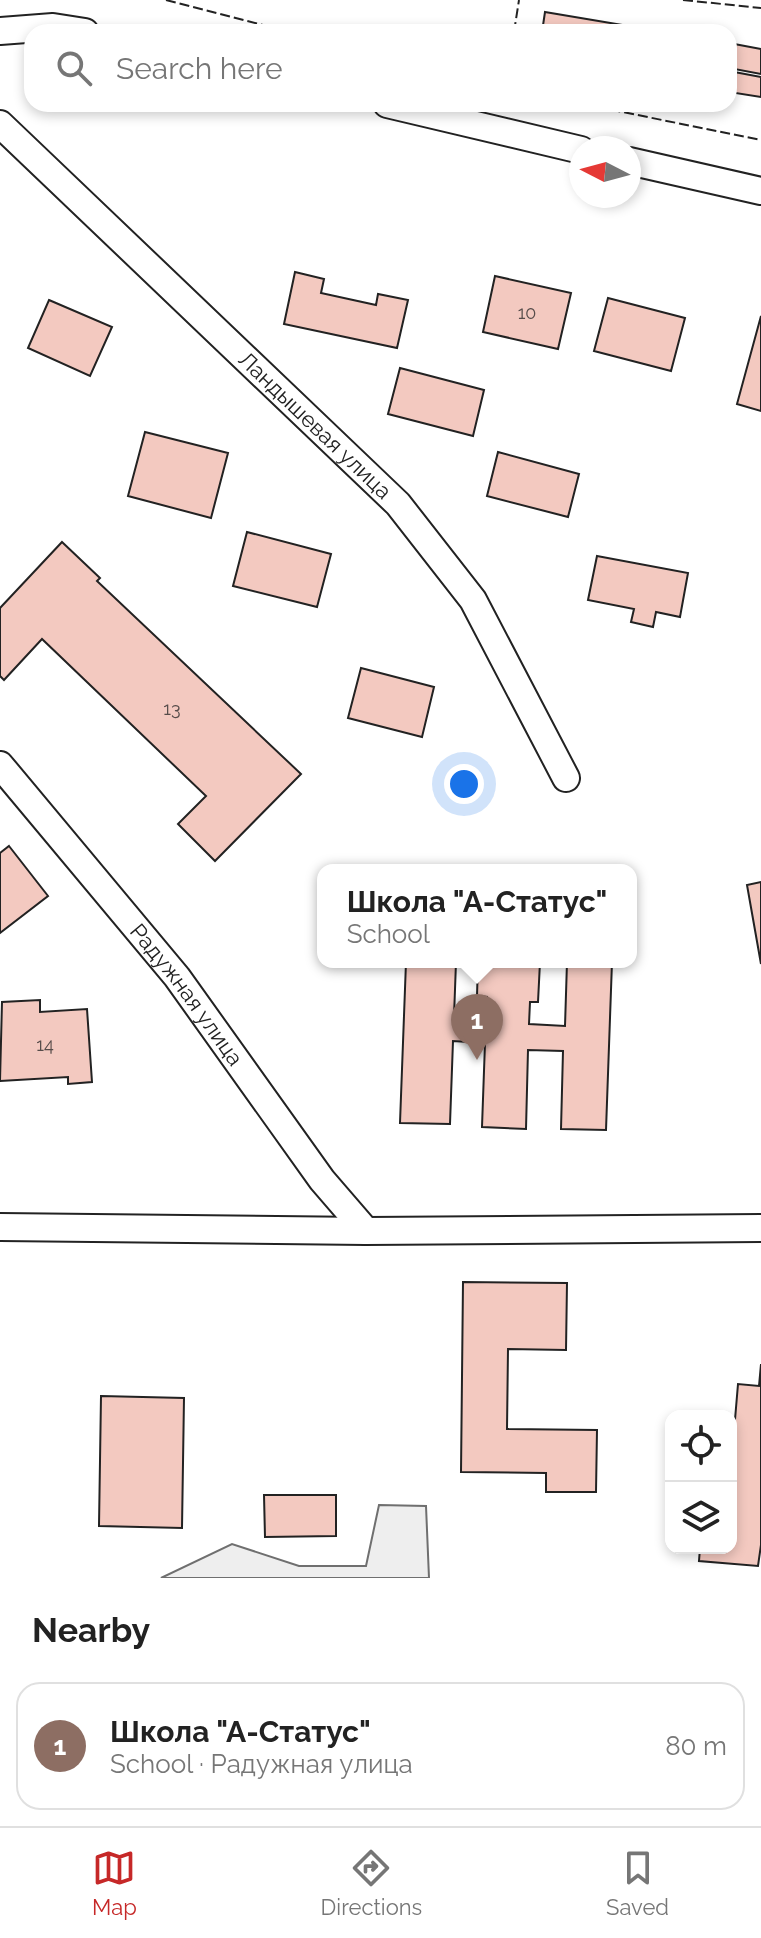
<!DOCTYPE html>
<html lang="en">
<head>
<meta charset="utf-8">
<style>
  :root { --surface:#fff; --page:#f2f2f2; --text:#222; --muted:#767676; --line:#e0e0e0; --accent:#c62828 }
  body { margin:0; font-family:Raleway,sans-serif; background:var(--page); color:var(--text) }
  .controls { position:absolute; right:24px; bottom:24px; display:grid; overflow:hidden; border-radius:16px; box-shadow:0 4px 12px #0003 }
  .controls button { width:72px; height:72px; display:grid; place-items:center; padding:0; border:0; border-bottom:2px solid var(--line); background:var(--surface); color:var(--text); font:40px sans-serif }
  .compass { position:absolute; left:569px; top:136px; width:72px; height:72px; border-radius:50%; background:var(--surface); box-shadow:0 4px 12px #0003; rotate:276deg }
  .you { position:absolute; left:464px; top:784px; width:28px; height:28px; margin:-20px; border:6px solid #fff; border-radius:50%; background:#1a73e8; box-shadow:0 0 0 12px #1a73e833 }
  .badge { display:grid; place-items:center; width:52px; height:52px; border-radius:50%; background:var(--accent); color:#fff; font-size:26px; font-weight:700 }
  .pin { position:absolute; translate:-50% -66px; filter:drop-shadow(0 2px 4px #0008) }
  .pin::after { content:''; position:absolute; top:42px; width:28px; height:24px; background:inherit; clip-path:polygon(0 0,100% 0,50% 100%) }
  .popup { position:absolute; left:317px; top:864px; width:320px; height:104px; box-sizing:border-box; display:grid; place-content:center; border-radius:16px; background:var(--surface); filter:drop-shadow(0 2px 6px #0005); font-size:26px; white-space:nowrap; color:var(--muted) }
  .popup b { font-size:30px; color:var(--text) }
  .popup::after { content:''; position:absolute; left:50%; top:100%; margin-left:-16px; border:16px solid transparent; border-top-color:var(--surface) }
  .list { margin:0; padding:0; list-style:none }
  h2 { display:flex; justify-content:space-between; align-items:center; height:104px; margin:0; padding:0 32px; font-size:34px }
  h2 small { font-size:26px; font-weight:400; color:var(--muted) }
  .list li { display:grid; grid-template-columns:52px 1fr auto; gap:24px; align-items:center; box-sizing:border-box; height:128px; margin:0 16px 16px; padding:0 16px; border:2px solid var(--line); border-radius:24px }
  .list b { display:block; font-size:30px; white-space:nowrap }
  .list p { margin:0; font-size:26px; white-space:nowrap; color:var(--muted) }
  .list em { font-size:26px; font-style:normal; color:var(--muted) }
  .icon { flex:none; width:44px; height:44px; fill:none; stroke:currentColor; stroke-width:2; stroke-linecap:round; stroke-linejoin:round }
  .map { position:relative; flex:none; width:761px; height:1578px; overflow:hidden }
  .search { position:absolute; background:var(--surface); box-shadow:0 4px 12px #0003; left:24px; right:24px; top:24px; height:88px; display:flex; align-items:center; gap:20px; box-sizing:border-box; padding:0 28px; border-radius:24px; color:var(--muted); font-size:30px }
  .sheet { height:248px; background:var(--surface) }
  nav { display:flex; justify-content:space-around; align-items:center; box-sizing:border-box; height:112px; border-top:2px solid var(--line); background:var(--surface); font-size:22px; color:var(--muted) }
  nav a { display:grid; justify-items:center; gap:4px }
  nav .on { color:var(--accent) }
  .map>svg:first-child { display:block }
  .green { fill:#eee; stroke:#6f6f6f; stroke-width:2 }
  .building { fill:#f3c9c0; stroke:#222; stroke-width:2 }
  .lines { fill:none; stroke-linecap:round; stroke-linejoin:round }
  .minor-casing { stroke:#222; stroke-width:30 }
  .minor { stroke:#fff; stroke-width:26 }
  .fence { stroke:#222; stroke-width:2; stroke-dasharray:10 4; stroke-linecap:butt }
  .labels { text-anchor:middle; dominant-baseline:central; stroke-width:6; stroke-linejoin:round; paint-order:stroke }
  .number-label { font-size:18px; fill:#564c4a }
  .street-label { font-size:22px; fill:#222; stroke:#fff }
</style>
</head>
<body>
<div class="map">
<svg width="761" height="1578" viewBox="0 0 761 1578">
  <rect width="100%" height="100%" fill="#fff"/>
  <path class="green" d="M 379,1505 L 426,1506 L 429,1578 L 161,1578 L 232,1544 L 299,1566 L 366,1566 Z"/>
  <g class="building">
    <path d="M 545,12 L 664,32 L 542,32 Z"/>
    <path d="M 729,43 L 761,49 L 761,74 L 729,68 Z"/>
    <path d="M 729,71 L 761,77 L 761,97 L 729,92 Z"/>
    <path d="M 295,272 L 324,279 L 321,293 L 376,305 L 378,294 L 408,300 L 397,348 L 284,324 Z"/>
    <path d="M 495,276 L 571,293 L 558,349 L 483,332 Z"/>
    <path d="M 608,298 L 685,318 L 671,371 L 594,351 Z"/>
    <path d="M 49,300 L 112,327 L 90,376 L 28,348 Z"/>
    <path d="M 761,316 L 761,411 L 737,404 Z"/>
    <path d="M 400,368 L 484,390 L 473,436 L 388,414 Z"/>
    <path d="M 145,432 L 228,453 L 211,518 L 128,496 Z"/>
    <path d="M 498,452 L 579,474 L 568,517 L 487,496 Z"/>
    <path d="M 247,532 L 331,554 L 317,607 L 233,586 Z"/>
    <path d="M 62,542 L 100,578 L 97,581 L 301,774 L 215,861 L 178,824 L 206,796 L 42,639 L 4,680 L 0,676 L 0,608 Z"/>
    <path d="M 597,556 L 688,573 L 680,617 L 656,612 L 653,627 L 631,622 L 634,609 L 588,600 Z"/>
    <path d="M 361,668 L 434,687 L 422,737 L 348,718 Z"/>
    <path d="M 9,846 L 48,896 L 0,933 L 0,853 Z"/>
    <path d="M 761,882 L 761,964 L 747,885 Z"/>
    <path d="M 406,962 L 456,962 L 454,1017 L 486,1018 L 487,997 L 477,996 L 478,962 L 540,962 L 538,1002 L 530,1002 L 529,1024 L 565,1026 L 567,962 L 612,962 L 606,1130 L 561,1129 L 563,1051 L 528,1050 L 526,1129 L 482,1127 L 485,1043 L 453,1041 L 450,1124 L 400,1123 Z"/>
    <path d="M 40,1000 L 40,1012 L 87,1009 L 92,1082 L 68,1084 L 68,1077 L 0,1081 L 2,1002 Z"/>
    <path d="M 463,1282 L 567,1283 L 566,1350 L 508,1349 L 507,1429 L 597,1430 L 596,1492 L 546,1492 L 546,1473 L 461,1472 Z"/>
    <path d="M 761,1364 L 761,1545 L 758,1566 L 699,1561 L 700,1548 L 731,1548 L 731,1467 L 738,1384 L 759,1386 Z"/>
    <path d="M 101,1396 L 184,1398 L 182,1528 L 99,1526 Z"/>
    <path d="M 264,1495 L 336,1495 L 336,1536 L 265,1537 Z"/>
  </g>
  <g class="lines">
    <g class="minor-casing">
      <g id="minor">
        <path d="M 0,31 L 53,27 L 85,32"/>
        <path d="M 387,104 L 581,150"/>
        <path id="s1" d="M 0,124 L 398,504 L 473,600 L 566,778"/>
        <path d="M 629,161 L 761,191"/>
        <path id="s2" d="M 0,765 L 177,977 L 322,1180 L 366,1231"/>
        <path d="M 0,1227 L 366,1231 L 761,1228"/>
      </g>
    </g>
    <use href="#minor" class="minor"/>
    <g class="fence">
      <path d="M 166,0 L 290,32"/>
      <path d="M 683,0 L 761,8"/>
      <path d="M 514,32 L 519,0"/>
      <path d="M 583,104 L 761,140"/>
    </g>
  </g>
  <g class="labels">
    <g class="number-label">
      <text x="527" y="312">10</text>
      <text x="172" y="708">13</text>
      <text x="45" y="1044">14</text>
    </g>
    <g class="street-label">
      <text stroke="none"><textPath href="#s1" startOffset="436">Ландышевая улица</textPath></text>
      <text stroke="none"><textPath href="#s2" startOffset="296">Радужная улица</textPath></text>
    </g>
  </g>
</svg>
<div class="controls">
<button><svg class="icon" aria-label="locate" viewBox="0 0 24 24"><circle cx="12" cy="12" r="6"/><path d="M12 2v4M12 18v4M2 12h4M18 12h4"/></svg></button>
<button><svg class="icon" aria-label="layers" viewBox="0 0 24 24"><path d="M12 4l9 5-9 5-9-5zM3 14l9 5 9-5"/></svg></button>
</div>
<svg class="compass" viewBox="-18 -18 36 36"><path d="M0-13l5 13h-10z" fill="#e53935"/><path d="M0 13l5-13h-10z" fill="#767676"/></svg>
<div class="you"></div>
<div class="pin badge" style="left:477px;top:1060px;background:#8d6e63">1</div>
<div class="popup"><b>Школа &quot;А-Статус&quot;</b>School</div>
<div class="search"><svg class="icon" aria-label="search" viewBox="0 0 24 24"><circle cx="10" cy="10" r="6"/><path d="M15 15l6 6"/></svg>Search here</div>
</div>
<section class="sheet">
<h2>Nearby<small></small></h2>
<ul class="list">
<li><span class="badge" style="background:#8d6e63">1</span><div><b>Школа &quot;А-Статус&quot;</b><p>School · Радужная улица</p></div><em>80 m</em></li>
</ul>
</section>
<nav>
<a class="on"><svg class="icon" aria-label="map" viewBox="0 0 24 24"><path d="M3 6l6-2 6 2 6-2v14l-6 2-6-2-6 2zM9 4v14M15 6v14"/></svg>Map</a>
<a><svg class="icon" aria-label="directions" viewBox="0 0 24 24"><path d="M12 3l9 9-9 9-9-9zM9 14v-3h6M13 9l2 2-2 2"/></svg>Directions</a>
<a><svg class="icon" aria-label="saved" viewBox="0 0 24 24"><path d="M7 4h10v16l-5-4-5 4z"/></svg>Saved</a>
</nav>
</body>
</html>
